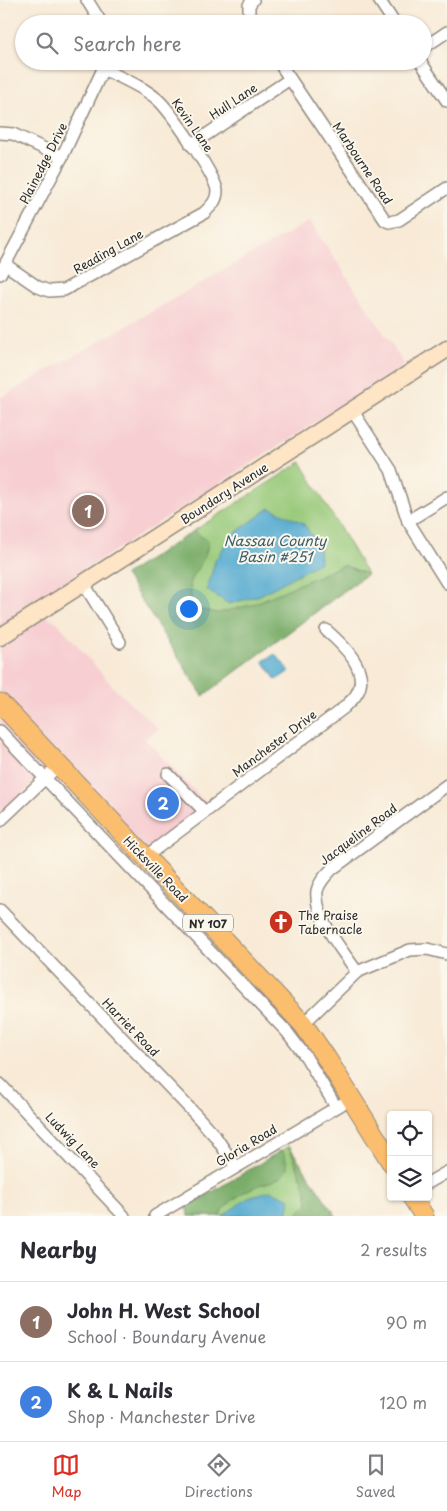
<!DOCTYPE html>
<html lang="en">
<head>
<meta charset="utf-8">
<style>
  :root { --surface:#fff; --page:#f2f2f3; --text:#2b2b33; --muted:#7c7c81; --line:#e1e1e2; --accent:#d93025 }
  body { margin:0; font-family:"Playpen Sans",sans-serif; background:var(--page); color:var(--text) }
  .controls { position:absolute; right:15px; bottom:15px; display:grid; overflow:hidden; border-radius:5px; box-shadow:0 1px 4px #0004 }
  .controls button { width:45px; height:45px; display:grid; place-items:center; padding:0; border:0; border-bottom:1px solid var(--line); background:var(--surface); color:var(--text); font:25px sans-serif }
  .you { position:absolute; left:188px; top:608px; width:18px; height:18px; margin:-12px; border:4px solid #fff; border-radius:50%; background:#1a73e8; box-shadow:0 0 0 8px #1a73e833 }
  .badge { display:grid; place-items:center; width:32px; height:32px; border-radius:50%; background:var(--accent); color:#fff; font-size:16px; font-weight:700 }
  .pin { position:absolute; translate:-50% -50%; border:2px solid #fff; box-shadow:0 1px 5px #0006 }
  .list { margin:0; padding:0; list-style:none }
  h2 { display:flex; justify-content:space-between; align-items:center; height:65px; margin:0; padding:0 20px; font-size:21px }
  h2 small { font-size:16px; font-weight:400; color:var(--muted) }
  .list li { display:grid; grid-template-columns:32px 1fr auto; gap:15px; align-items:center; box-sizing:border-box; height:80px; padding:0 20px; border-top:1px solid var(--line) }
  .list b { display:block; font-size:19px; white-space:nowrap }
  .list p { margin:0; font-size:16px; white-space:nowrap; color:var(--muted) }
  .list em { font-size:16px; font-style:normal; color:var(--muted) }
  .icon { flex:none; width:28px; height:28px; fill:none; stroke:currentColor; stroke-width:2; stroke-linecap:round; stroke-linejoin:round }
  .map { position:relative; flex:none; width:447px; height:1216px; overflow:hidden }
  .search { position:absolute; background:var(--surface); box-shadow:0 1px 4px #0004; left:15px; right:15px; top:15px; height:55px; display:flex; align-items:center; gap:12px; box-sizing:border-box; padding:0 18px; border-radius:28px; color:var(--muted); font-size:19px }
  .sheet { height:225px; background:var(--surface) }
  nav { display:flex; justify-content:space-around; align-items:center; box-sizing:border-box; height:70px; border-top:1px solid var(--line); background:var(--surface); font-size:14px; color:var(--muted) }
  nav a { display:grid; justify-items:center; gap:2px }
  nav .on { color:var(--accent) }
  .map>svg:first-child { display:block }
  .built { fill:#f7cfd2 }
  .green { fill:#97c979; stroke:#617a52 }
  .forest { fill:#79ad69; stroke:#526c4a }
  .water { fill:#53aad0; stroke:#3f6a7e }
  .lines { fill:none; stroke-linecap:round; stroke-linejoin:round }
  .street-casing { stroke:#928a80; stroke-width:14 }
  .secondary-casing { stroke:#928a80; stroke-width:19 }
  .primary-casing { stroke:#928a80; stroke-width:21 }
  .street { stroke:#fff; stroke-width:11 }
  .secondary { stroke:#fde5c5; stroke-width:16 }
  .primary { stroke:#fbbd6e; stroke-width:19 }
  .labels { text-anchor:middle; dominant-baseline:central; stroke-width:4; stroke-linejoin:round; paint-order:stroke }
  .shield { fill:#fbf7ec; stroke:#696865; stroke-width:1 }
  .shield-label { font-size:11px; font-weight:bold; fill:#2b2b2b }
  .street-label { font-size:12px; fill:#2b2b2b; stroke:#fbf7ec }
  .poi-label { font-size:12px; fill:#2b2b2b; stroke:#fbf7ec; text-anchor:start }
  .water-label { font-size:14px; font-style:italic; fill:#3b5e6d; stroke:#fbf7ec }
</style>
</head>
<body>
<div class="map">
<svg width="447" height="1216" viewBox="0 0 447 1216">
  <rect width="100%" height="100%" fill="#fbf7ec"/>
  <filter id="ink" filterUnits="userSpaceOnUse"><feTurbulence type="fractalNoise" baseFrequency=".02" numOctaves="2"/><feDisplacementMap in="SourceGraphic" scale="10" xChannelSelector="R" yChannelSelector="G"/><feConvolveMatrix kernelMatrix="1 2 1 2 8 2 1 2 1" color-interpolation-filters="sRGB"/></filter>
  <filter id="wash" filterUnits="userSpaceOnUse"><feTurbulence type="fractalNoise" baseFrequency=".0096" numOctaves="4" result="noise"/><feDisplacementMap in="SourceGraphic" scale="20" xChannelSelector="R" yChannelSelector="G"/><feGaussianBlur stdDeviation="1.12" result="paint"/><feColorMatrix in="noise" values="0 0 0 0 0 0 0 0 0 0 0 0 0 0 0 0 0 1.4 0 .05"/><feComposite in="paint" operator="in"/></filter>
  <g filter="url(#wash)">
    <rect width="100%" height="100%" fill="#f8ead6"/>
    <path class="built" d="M 310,221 L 405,365 L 27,607 L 57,622 L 115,689 L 159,729 L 145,739 L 209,806 L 148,851 L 60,758 L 0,815 L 0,398 Z"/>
    <g class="green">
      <path d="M 301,462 L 367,574 L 203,696 L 125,575 Z"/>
      <path d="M 289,1146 L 336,1216 L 188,1216 L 187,1207 Z"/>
    </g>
    <g class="forest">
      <path d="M 194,531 L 209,542 L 204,558 L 190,581 L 192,608 L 218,613 L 251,605 L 343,565 L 367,574 L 203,696 L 125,575 Z"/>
      <path d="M 289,1146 L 336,1216 L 295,1216 L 308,1203 L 306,1190 Z"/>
      <path d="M 282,1150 C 284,1154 287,1161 287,1166 C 286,1182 263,1182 252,1188 C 239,1194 226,1204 219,1216 L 188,1216 L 187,1207 Z"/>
    </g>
    <g class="water">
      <path d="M 270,508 L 303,523 L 319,546 L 320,562 L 260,595 L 229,604 L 207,590 L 215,561 L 230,537 Z"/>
      <path d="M 275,654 L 290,671 L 276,680 L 263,661 Z"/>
      <path d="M 271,1191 L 290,1199 L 287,1216 L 223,1216 L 251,1196 Z"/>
    </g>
  </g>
  <g filter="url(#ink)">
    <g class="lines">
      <g class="street-casing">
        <g id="street">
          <path d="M 87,0 L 102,24"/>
          <path d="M 253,0 L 249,5 L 249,16 L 254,24"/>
          <path d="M 379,0 L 395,24"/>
          <path d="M 423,48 L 447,32"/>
          <path d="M 278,61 L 385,220 L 389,222 L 399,220 L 447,188"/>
          <path d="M 420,61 L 447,101"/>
          <path d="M 0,133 L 13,134 L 62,157"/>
          <path d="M 191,145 L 290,79"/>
          <path d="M 6,265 L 38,287 L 49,291 L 64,290 L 204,213 C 211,206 217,201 217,191 C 216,176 169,109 157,99 C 142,86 121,78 103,69"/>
          <path d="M 0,274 L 62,157 L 103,69 L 104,61"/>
          <path d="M 352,410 L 391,470 L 408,521 L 447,583"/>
          <path d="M 408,521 L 447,497"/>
          <path d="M 84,584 L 120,642"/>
          <path d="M 0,731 L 287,1032 L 306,1057 L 336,1107"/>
          <path d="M 168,774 L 205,812"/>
          <path d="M 0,821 L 58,766"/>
          <path d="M 145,857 L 345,707 C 348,703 353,700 356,695 C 372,671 342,644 326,630"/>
          <path d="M 0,910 L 195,1114 L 215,1136 L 236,1167"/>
          <path d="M 357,972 C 343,951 314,918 317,891 C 319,882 326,875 332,869 L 447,785"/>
          <path d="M 303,1024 L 357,972 L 410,950 L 427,949 L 447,954"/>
          <path d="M 0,1084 L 124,1216"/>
          <path d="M 428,1183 L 447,1172"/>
          <path d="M 155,1216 L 342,1104"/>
        </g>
      </g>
      <g class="secondary-casing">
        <path id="secondary" d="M 0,637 L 447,349"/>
      </g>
      <g class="primary-casing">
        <g id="primary">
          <path d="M 0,703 L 303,1024 L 327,1059 L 391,1162"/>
          <path d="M 412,1197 L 424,1216"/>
        </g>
      </g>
      <use href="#street" class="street"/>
      <use href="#secondary" class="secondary"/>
      <use href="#primary" class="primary"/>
    </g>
  </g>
  <defs>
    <g id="church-disc" transform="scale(1.25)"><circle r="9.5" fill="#c8321e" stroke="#fbf7ec"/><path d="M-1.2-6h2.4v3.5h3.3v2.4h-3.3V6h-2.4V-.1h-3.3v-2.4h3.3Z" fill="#fff"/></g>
  </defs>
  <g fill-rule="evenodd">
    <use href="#church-disc" x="281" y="922"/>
  </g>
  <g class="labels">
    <rect class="shield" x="183" y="914.5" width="50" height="17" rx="4"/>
    <g class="shield-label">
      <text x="208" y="923">NY 107</text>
    </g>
    <g class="street-label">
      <text transform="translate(233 101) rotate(-34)">Hull Lane</text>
      <text transform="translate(193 125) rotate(55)">Kevin Lane</text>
      <text transform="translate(43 163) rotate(-63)">Plainedge Drive</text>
      <text transform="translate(363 163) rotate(56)">Marbourne Road</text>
      <text transform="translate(108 251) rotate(-29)">Reading Lane</text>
      <text transform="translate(224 493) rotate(-33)">Boundary Avenue</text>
      <text transform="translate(274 743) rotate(-37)">Manchester Drive</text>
      <text transform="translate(358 834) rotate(-37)">Jacqueline Road</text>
      <text transform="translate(156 869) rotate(46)">Hicksville Road</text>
      <text transform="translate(131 1027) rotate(46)">Harriet Road</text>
      <text transform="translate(73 1140) rotate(46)">Ludwig Lane</text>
      <text transform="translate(246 1145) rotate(-31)">Gloria Road</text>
    </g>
    <g class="poi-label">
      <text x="298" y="915">The Praise<tspan x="298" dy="14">Tabernacle</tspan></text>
    </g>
    <g class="water-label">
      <text x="275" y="540">Nassau County<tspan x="275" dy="16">Basin #251</tspan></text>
    </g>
  </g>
</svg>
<div class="controls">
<button><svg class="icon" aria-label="locate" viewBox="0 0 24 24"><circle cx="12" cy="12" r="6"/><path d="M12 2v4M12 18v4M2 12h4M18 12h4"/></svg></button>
<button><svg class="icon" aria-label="layers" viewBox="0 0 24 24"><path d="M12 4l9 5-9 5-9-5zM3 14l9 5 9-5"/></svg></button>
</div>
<div class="you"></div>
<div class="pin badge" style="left:88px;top:511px;background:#8d6e63">1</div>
<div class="pin badge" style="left:163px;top:803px;background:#3f7fe0">2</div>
<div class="search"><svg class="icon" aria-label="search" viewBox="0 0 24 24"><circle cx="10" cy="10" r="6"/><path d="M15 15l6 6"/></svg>Search here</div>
</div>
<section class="sheet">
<h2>Nearby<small>2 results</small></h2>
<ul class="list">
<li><span class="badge" style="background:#8d6e63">1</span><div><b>John H. West School</b><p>School · Boundary Avenue</p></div><em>90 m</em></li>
<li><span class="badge" style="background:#3f7fe0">2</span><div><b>K &amp; L Nails</b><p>Shop · Manchester Drive</p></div><em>120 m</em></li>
</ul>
</section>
<nav>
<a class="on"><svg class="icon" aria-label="map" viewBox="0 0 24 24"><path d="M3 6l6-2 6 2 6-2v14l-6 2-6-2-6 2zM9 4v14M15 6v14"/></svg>Map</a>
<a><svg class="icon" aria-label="directions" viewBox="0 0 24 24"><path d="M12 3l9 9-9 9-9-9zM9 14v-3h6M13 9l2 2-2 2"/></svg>Directions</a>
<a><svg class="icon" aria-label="saved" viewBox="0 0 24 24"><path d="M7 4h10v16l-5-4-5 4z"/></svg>Saved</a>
</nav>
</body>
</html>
